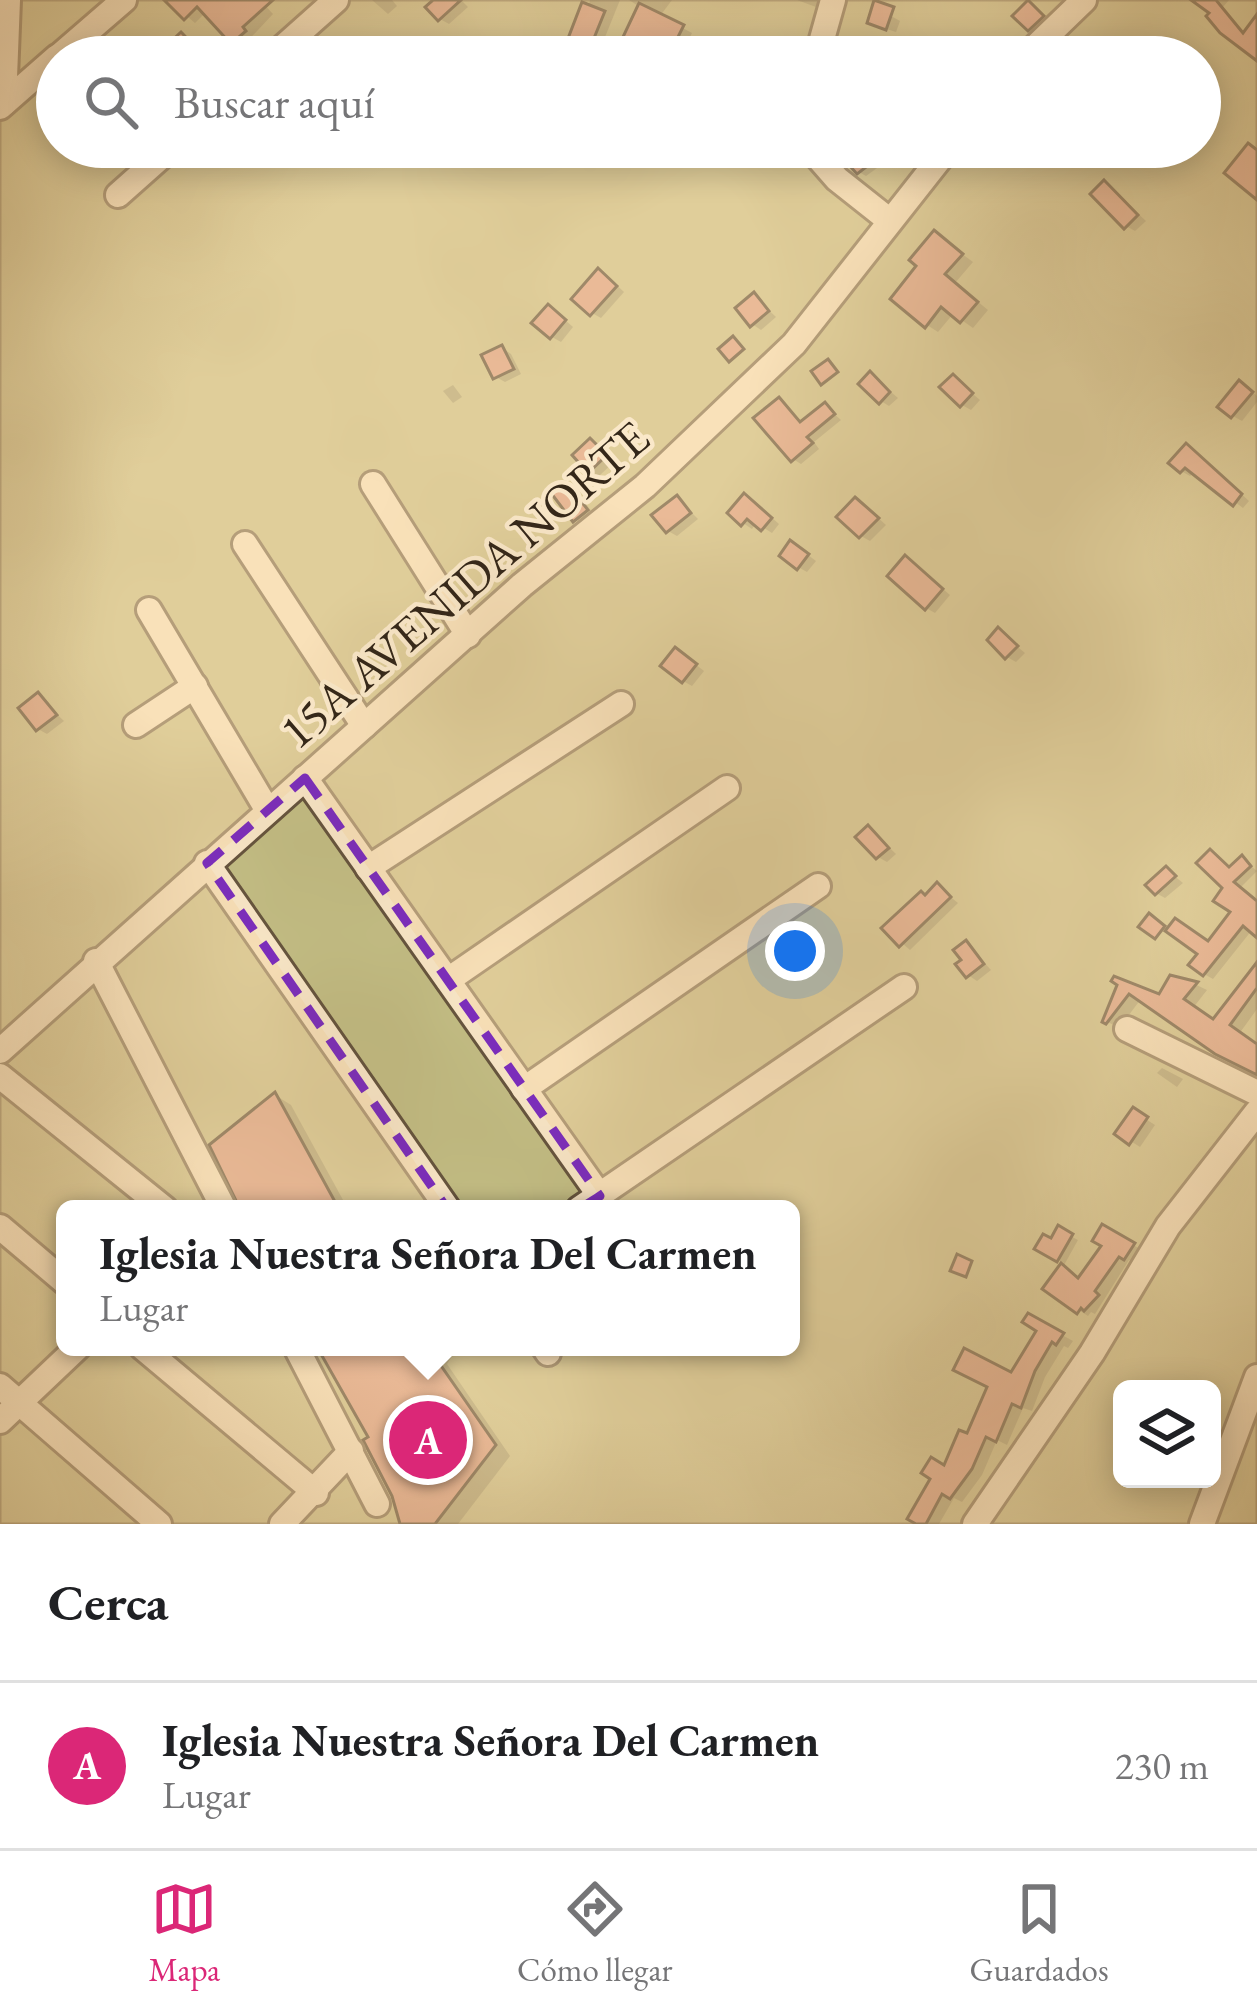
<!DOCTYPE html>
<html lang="es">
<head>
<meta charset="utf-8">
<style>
  :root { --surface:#fff; --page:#f2f2f2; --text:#202124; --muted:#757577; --line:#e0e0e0; --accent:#db2777 }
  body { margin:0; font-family:"EB Garamond",serif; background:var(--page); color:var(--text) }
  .controls { position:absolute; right:36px; bottom:36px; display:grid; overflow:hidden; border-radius:18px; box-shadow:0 6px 30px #0003 }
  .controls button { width:108px; height:108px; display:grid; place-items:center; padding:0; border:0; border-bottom:3px solid var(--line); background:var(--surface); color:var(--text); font:60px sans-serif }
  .you { position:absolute; left:795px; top:951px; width:42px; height:42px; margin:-30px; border:9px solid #fff; border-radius:50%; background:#1a73e8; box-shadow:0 0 0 18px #1a73e833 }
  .badge { display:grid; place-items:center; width:78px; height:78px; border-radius:50%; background:var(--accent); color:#fff; font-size:39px; font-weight:700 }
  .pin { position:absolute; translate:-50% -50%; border:6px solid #fff; box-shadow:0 3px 12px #0006 }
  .popup { position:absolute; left:56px; top:1200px; width:744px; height:156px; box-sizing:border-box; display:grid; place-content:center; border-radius:18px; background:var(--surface); filter:drop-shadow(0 3px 9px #0005); font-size:39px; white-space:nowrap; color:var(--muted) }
  .popup b { font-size:45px; color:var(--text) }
  .popup::after { content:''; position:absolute; left:50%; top:100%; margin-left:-24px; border:24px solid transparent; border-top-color:var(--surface) }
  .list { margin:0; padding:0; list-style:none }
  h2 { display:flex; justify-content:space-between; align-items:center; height:156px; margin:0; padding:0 48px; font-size:51px }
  h2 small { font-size:39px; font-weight:400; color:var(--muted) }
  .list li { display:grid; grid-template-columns:78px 1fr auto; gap:36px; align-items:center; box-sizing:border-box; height:168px; padding:0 48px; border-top:3px solid var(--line) }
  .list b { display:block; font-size:45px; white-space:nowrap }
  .list p { margin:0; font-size:39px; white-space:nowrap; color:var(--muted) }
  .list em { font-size:39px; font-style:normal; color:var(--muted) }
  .icon { flex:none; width:66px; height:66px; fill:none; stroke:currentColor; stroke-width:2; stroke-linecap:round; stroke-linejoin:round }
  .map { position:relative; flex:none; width:1257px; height:1524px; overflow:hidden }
  .search { position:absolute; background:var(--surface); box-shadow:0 6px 30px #0003; left:36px; right:36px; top:36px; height:132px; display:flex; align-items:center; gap:30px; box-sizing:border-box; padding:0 42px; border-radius:66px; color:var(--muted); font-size:45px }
  .sheet { height:324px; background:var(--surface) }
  nav { display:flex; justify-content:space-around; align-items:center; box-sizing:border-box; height:168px; border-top:3px solid var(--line); background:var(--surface); font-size:33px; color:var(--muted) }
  nav a { display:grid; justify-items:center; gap:6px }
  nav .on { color:var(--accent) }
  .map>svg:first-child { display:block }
  .green { fill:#c3be85; stroke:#7c724f; stroke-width:3; fill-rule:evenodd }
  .shadow { fill:#0003 }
  .building { fill:#da927e; stroke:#342719; stroke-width:3 }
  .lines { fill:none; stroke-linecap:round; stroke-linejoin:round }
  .minor-casing { stroke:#65543e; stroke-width:30 }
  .minor { stroke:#fae8c9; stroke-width:24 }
  .marked { fill:none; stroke:#7b2cbf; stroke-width:9; stroke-dasharray:24 15; stroke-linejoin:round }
  .labels { text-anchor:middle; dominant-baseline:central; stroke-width:9; stroke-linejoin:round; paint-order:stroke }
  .street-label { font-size:48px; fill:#342719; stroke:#fae8c9 }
</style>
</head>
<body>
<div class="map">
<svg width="1257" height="1524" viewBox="0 0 1257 1524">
  <rect width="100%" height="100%" fill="#f8dbac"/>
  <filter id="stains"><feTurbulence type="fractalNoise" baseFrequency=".00167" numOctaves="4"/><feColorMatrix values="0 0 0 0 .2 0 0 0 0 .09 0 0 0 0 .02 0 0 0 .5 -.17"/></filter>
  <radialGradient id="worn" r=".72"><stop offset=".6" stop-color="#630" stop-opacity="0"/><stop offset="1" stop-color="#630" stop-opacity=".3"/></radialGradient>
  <path class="green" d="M 0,0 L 1257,0 L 1257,1524 L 0,1524 ZM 57,57 L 1200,57 L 1200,147 L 57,147 ZM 65,1209 L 791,1209 L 791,1347 L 65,1347 ZM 1122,1389 L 1212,1389 L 1212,1479 L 1122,1479 Z"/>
  <g class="shadow">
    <path d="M 168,0 L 260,0 L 273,14 L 242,47 L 206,12 L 195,23 Z"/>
    <path d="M 372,0 L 392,0 L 397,6 L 388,14 Z"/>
    <path d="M 437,0 L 461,0 L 468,7 L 449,24 L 440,19 Z"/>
    <path d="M 590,0 L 620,0 L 599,52 L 579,45 Z"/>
    <path d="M 629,0 L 672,0 L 660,16 L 692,33 L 680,57 L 662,57 L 640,7 Z"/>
    <path d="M 797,0 L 818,0 L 816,7 Z"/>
    <path d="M 1196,0 L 1229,0 L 1223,7 L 1246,34 L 1257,22 L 1257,57 Z"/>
    <path d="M 1028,4 L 1051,22 L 1039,34 L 1030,29 Z"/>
    <path d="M 891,16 L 900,21 L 896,32 L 880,27 Z"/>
    <path d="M 1066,45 L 1073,50 L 1066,57 L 1059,57 L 1056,54 Z"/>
    <path d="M 57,89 L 57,107 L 48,96 Z"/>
    <path d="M 858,147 L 889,147 L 878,156 L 884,163 L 866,176 L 859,172 Z"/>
    <path d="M 1145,147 L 1164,147 L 1173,155 L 1161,168 L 1152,163 Z"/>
    <path d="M 1105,183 L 1146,221 L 1135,231 L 1126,226 Z"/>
    <path d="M 935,234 L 973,262 L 955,283 L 988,310 L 973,328 L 953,314 L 938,332 L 927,325 L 920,266 Z"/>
    <path d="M 608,277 L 624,292 L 601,318 L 592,313 Z"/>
    <path d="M 754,296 L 776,317 L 761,330 L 752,324 Z"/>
    <path d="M 557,313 L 573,327 L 561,342 L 552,337 Z"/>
    <path d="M 502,348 L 511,354 L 521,374 L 505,382 L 496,377 Z"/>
    <path d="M 871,375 L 898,398 L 889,406 L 881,401 Z"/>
    <path d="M 953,377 L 980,400 L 971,410 L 962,405 Z"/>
    <path d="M 453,385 L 462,397 L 453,403 L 443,391 Z"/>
    <path d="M 1249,389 L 1257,396 L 1257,402 L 1242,421 L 1233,416 Z"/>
    <path d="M 779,400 L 803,424 L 825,406 L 841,420 L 814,442 L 819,449 L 801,464 L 793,459 Z"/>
    <path d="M 591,442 L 614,462 L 599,476 L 590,471 Z"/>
    <path d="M 1196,452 L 1249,501 L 1243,508 L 1195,472 L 1190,476 L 1181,471 Z"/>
    <path d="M 567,485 L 576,491 L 595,516 L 584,524 L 575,519 Z"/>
    <path d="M 677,498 L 698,519 L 677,536 L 668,531 Z"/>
    <path d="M 754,502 L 779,524 L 772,533 L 756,523 L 752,529 L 743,523 Z"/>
    <path d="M 865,506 L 886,525 L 870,541 L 861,536 Z"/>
    <path d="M 800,549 L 816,561 L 807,572 L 798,567 Z"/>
    <path d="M 914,564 L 950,595 L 935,613 L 926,608 Z"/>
    <path d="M 999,631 L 1025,653 L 1016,662 L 1007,657 Z"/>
    <path d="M 685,656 L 704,671 L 692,686 L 683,681 Z"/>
    <path d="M 38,696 L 64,721 L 47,734 L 38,729 Z"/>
    <path d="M 869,828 L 896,854 L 887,862 L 878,857 Z"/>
    <path d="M 1242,859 L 1257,871 L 1240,888 L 1257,902 L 1257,933 L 1252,930 L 1213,979 L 1204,974 L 1209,944 L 1235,912 L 1226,887 L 1231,869 Z"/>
    <path d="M 1167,870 L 1183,883 L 1165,898 L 1156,893 Z"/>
    <path d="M 937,886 L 958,903 L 910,950 L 885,928 Z"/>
    <path d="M 966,943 L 991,970 L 977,981 L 968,975 Z"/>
    <path d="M 1257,966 L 1257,1009 L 1239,1034 L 1257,1046 L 1257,1073 L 1141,999 L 1119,1028 L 1106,1021 L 1120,984 L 1160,998 L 1182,978 L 1207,990 L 1193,1008 L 1214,1023 Z"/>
    <path d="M 1162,1068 L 1183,1079 L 1177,1087 L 1157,1073 Z"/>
    <path d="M 275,1095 L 291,1105 L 348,1209 L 243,1209 Z"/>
    <path d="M 1133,1111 L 1155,1125 L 1140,1147 L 1118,1133 Z"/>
    <path d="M 1103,1228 L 1142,1250 L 1135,1263 L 1129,1260 L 1095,1314 L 1091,1312 L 1088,1316 L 1046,1289 L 1064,1263 L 1038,1248 L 1052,1242 L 1059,1230 L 1078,1240 L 1063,1267 L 1080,1280 L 1105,1245 Z"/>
    <path d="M 1029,1317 L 1073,1341 L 1068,1348 L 1064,1346 L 1045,1377 L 1032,1411 L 1023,1408 L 1007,1445 L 997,1440 L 982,1475 L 962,1502 L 954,1498 L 939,1524 L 922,1524 L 946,1469 L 1040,1330 Z"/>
    <path d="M 321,1347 L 458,1347 L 447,1364 L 510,1456 L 458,1524 L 405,1524 L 367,1441 L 372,1438 Z"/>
  </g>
  <g class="building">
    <path d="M 164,0 L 273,0 L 243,27 L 246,31 L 231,44 L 197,7 L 184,20 Z"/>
    <path d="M 433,0 L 461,0 L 438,21 L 425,7 Z"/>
    <path d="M 874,0 L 894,7 L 886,30 L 867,23 Z"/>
    <path d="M 1028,0 L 1044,16 L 1028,31 L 1012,16 Z"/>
    <path d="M 1191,0 L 1216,0 L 1243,33 L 1257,14 L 1257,61 L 1220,33 L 1206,16 L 1209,13 Z"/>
    <path d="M 582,2 L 605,11 L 590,48 L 567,41 Z"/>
    <path d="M 639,3 L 684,25 L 668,57 L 657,57 L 622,39 Z"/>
    <path d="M 181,32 L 205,57 L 178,57 L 167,45 Z"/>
    <path d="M 103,40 L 121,57 L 83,57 Z"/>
    <path d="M 1248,143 L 1257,150 L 1257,200 L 1224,173 Z"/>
    <path d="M 853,147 L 870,147 L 878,158 L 857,174 L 841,156 Z"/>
    <path d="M 1130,147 L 1167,147 L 1151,165 Z"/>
    <path d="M 1104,180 L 1138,215 L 1124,229 L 1090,194 Z"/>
    <path d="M 934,230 L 963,254 L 945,274 L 978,302 L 960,323 L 941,307 L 925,328 L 890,299 L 916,266 L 909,260 Z"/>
    <path d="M 598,268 L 617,286 L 590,316 L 571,299 Z"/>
    <path d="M 754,292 L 769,311 L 750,327 L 735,308 Z"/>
    <path d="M 548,304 L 566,320 L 550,339 L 531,323 Z"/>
    <path d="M 733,336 L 744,349 L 729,362 L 718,349 Z"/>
    <path d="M 502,345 L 514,369 L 493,379 L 481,355 Z"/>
    <path d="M 828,359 L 838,372 L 821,385 L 811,371 Z"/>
    <path d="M 870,371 L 890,392 L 879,404 L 858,384 Z"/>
    <path d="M 953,374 L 973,393 L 960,407 L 939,387 Z"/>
    <path d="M 1239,380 L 1253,392 L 1231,418 L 1217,407 Z"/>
    <path d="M 779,397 L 800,422 L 825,402 L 835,414 L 807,437 L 813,443 L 791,462 L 753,418 Z"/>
    <path d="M 590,438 L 607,455 L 588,473 L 572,455 Z"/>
    <path d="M 1186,443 L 1242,494 L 1233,506 L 1185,468 L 1180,473 L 1168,463 Z"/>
    <path d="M 566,482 L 588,510 L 573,522 L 551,493 Z"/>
    <path d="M 744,493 L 772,518 L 761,531 L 747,519 L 741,526 L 727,513 Z"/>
    <path d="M 677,495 L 691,513 L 666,533 L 651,515 Z"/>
    <path d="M 855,497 L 879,518 L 859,538 L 836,517 Z"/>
    <path d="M 790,540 L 809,554 L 797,570 L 779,556 Z"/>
    <path d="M 905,555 L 943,589 L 925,610 L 887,576 Z"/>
    <path d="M 998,627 L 1018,646 L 1005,659 L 987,640 Z"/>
    <path d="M 675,647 L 697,664 L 682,683 L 660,666 Z"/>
    <path d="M 38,692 L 57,715 L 36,731 L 18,708 Z"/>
    <path d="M 868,825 L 889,848 L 876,859 L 855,837 Z"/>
    <path d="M 1210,849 L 1229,867 L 1242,855 L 1251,866 L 1234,882 L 1257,901 L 1257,938 L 1243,926 L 1203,976 L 1188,965 L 1197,954 L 1165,931 L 1175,918 L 1208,941 L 1230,912 L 1213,901 L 1222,888 L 1196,863 Z"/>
    <path d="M 1166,866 L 1176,876 L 1155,895 L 1145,885 Z"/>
    <path d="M 937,882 L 951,897 L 899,947 L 881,928 L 921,891 L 925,895 Z"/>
    <path d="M 1149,913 L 1165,926 L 1155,939 L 1138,927 Z"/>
    <path d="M 966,940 L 984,964 L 966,978 L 955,964 L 961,960 L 953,950 Z"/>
    <path d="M 1257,962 L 1257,988 L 1230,1025 L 1257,1044 L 1257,1075 L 1215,1054 L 1129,994 L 1106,1024 L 1102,1022 L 1117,985 L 1111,981 L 1114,976 L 1159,994 L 1170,975 L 1198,982 L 1184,999 L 1213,1019 Z"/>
    <path d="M 275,1092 L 339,1209 L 240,1209 L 209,1145 Z"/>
    <path d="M 1133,1107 L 1148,1117 L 1129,1145 L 1114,1134 Z"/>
    <path d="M 1102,1224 L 1135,1243 L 1124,1260 L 1119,1257 L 1095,1291 L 1099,1295 L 1084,1311 L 1081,1308 L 1077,1314 L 1042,1289 L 1061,1263 L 1078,1278 L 1101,1246 L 1092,1241 Z"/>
    <path d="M 1058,1225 L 1073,1234 L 1057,1262 L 1034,1249 L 1043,1234 L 1051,1238 Z"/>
    <path d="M 957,1254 L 972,1261 L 966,1277 L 950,1271 Z"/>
    <path d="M 1028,1313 L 1064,1333 L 1056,1345 L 1052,1342 L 1035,1371 L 1021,1408 L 1012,1404 L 996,1442 L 986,1437 L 972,1469 L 950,1499 L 942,1494 L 926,1524 L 916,1524 L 907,1519 L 930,1479 L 921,1473 L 931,1457 L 944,1465 L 959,1430 L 967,1433 L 987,1387 L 953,1370 L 964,1348 L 1011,1372 L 1036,1331 L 1022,1322 Z"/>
    <path d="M 317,1347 L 428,1347 L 496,1445 L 435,1524 L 400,1524 L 392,1496 L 363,1440 L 368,1437 Z"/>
  </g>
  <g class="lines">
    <g class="minor-casing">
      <g id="minor">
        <path d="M 58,57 L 124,0"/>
        <path d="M 272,57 L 336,0"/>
        <path d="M 817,57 L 833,0"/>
        <path d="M 1025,57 L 1084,0"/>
        <path d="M 4,103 L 8,0"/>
        <path d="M 0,107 L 57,57"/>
        <path d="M 809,147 L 837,179 L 890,221"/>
        <path d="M 118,195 L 172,147"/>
        <path d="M 373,484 L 468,635"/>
        <path d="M 245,544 L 364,726"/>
        <path d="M 149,610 L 268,811"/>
        <path d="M 136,725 L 195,686"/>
        <path d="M 305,778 L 600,1196"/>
        <path d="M 207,863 L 448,1209"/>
        <path d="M 368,868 L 621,704"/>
        <path d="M 96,961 L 224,1209"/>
        <path d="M 448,980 L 727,788"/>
        <path d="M 1127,1029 L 1257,1093"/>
        <path d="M 0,1051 L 522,585 L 645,486 L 794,344 L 949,147"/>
        <path d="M 0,1076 L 165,1209"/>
        <path d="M 524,1089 L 818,886"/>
        <path d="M 579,1209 L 904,987"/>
        <path d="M 0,1227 L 65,1282"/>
        <path d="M 142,1347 L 316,1493"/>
        <path d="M 296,1347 L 377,1504"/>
        <path d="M 544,1347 L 548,1353"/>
        <path d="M 0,1386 L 159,1524"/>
        <path d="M 0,1421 L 78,1347"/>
        <path d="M 282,1524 L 351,1451"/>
        <path d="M 975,1524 L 1092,1353 L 1168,1226 L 1257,1112"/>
        <path d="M 1202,1524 L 1257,1377"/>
      </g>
    </g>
    <use href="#minor" class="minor"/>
  </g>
  <path d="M0 0H1257V1524H0ZM 305,778 L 600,1196 L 487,1266 L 207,863 Z" fill="#f8dbac" fill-opacity=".55" fill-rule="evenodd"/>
  <path class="marked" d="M 305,778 L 600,1196 L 487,1266 L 207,863 Z"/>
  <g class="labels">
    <g class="street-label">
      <text transform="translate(464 584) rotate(-41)">15A AVENIDA NORTE</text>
    </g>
  </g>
  <rect width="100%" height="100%" filter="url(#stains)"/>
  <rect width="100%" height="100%" fill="url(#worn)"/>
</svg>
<div class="controls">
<button><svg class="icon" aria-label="layers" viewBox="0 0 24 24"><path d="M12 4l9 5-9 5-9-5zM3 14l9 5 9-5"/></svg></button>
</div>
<div class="you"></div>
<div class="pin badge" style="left:428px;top:1440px">A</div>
<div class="popup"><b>Iglesia Nuestra Señora Del Carmen</b>Lugar</div>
<div class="search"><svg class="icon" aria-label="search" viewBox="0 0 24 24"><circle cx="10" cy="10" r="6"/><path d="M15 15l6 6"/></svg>Buscar aquí</div>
</div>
<section class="sheet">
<h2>Cerca<small></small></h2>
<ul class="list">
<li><span class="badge">A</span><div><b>Iglesia Nuestra Señora Del Carmen</b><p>Lugar</p></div><em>230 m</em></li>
</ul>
</section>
<nav>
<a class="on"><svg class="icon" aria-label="map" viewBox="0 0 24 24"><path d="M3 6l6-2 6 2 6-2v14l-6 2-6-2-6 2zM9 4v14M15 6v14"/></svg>Mapa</a>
<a><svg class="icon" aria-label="directions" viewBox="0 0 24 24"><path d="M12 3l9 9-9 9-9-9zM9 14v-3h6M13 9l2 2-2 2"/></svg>Cómo llegar</a>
<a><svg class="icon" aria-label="saved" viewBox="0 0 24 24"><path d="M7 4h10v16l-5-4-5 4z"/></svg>Guardados</a>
</nav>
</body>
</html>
